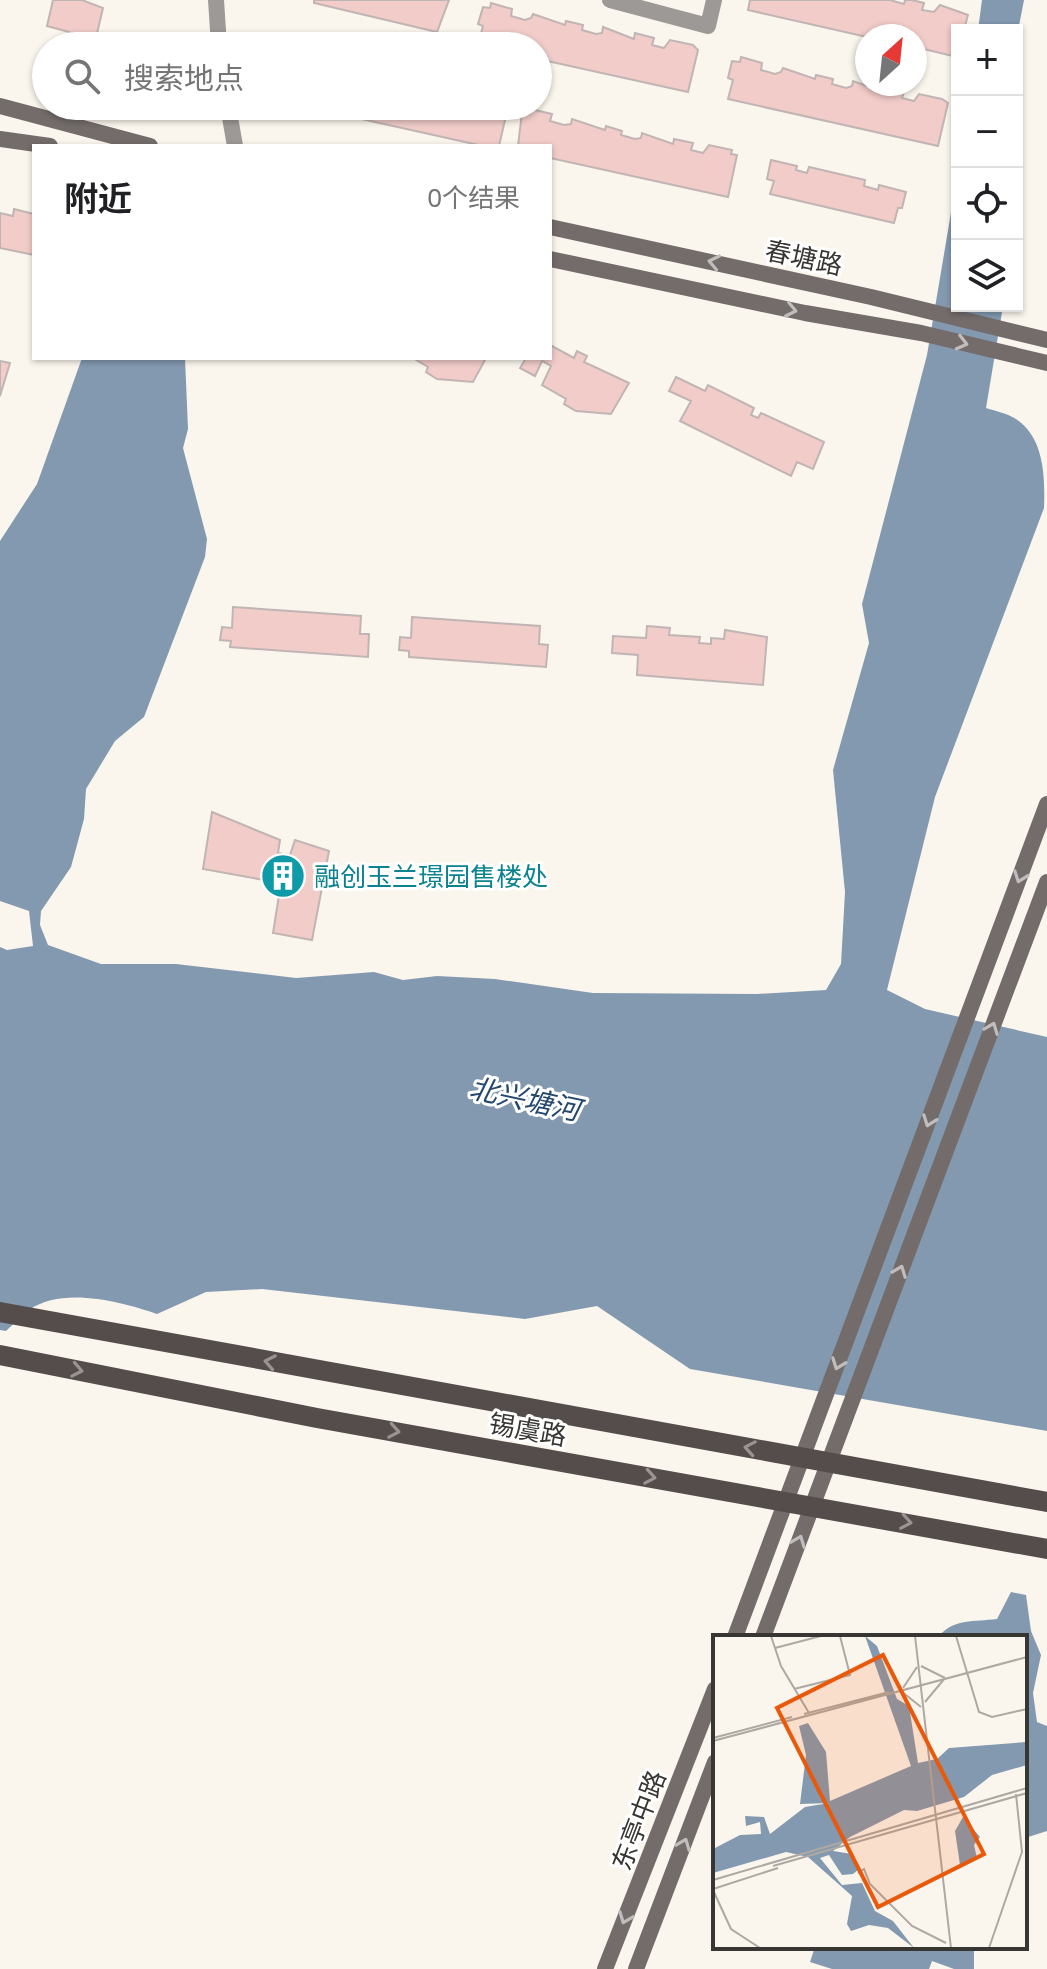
<!DOCTYPE html>
<html lang="zh">
<head>
<meta charset="utf-8">
<style>
  :root { --surface:#fff; --page:#f2f2f2; --text:#202124; --muted:#757577; --line:#e0e0e0 }
  body { margin:0; font-family:"Noto Sans","Noto Sans SC",sans-serif; background:var(--page); color:var(--text) }
  .controls { position:absolute; right:24px; top:24px; display:grid; overflow:hidden; border-radius:0px; box-shadow:0 2px 6px #0004 }
  .controls button { width:72px; height:72px; display:grid; place-items:center; padding:0; border:0; border-bottom:2px solid var(--line); background:var(--surface); color:var(--text); font:40px sans-serif }
  .compass { position:absolute; left:855px; top:24px; width:72px; height:72px; border-radius:50%; background:var(--surface); box-shadow:0 2px 6px #0004; rotate:27deg }
  .list { margin:0; padding:0; list-style:none }
  h2 { display:flex; justify-content:space-between; align-items:center; height:104px; margin:0; padding:0 32px; font-size:34px }
  h2 small { font-size:26px; font-weight:400; color:var(--muted) }
  .icon { flex:none; width:44px; height:44px; fill:none; stroke:currentColor; stroke-width:2; stroke-linecap:round; stroke-linejoin:round }
  .map { position:relative; flex:none; width:1047px; height:1969px; overflow:hidden }
  .search { position:absolute; background:var(--surface); box-shadow:0 2px 6px #0004; left:32px; top:32px; width:520px; height:88px; display:flex; align-items:center; gap:20px; box-sizing:border-box; padding:0 28px; border-radius:44px; color:var(--muted); font-size:30px }
  .panel { position:absolute; background:var(--surface); box-shadow:0 2px 6px #0004; left:32px; top:144px; width:520px; height:216px; border-radius:0px }
  .map>svg:first-child { display:block }
  .water { fill:#8399b0 }
  .building { fill:#f1ccc9; stroke:#c0b5b4; stroke-width:2 }
  .lines { fill:none; stroke-linecap:round; stroke-linejoin:round }
  .street { stroke:#9d9997; stroke-width:16 }
  .secondary { stroke:#736c6b; stroke-width:16 }
  .primary { stroke:#554d4b; stroke-width:20 }
  .oneway { stroke:#c0bdbc }
  .oneway2 { stroke:#999493 }
  .labels { text-anchor:middle; dominant-baseline:central; stroke-width:6; stroke-linejoin:round; paint-order:stroke }
  .street-label { font-size:26px; fill:#383632; stroke:#fff }
  .culture-label { font-size:26px; fill:#0d838f; stroke:#fff; text-anchor:start }
  .water-label { font-size:28px; font-style:italic; fill:#25496c; stroke:#fff }
  .inset-road { fill:none; stroke:#ada9a2; stroke-width:2 }
  .view { fill:#e8590c; fill-opacity:0.15; stroke:#e8590c; stroke-width:4 }
  .inset-edge { fill:none; stroke:#383632; stroke-width:4 }
</style>
</head>
<body>
<div class="map">
<svg width="1047" height="1969" viewBox="0 0 1047 1969">
  <rect width="100%" height="100%" fill="#fbf6ed"/>
  <g class="water">
    <path d="M 982,0 L 1024,0 L 1017,36 L 1017,30 L 978,30 Z"/>
    <path d="M 957,177 L 957,306 L 1003,306 L 986,408 C 996,411 1008,414 1016,419 C 1045,438 1045,479 1044,508 L 935,797 L 887,990 L 925,1009 L 1047,1037 L 1047,1431 L 690,1369 L 597,1306 L 525,1319 L 262,1289 L 206,1292 L 157,1314 C 122,1302 63,1286 29,1310 C 21,1315 14,1324 6,1331 L 0,1330 L 0,947 L 7,950 L 33,946 L 29,911 L 0,901 L 0,541 L 37,484 L 82,358 L 185,358 L 188,429 L 183,448 L 207,539 L 205,557 L 144,717 L 115,741 L 86,789 L 84,819 L 71,867 L 41,911 L 40,925 L 48,945 L 101,964 L 176,964 L 296,978 L 374,972 L 403,980 L 437,976 L 495,979 L 593,993 L 757,994 L 826,990 L 841,964 L 845,892 L 833,770 L 869,643 L 862,604 L 927,355 Z"/>
    <path d="M 1011,1592 L 1026,1595 L 1031,1631 L 1041,1655 L 1033,1693 L 1037,1722 L 1047,1726 L 1047,1831 L 1025,1838 L 1025,1637 L 938,1637 C 954,1618 974,1622 997,1619 Z"/>
    <path d="M 815,1947 L 974,1947 L 974,1969 L 954,1969 L 932,1961 L 929,1969 L 832,1969 L 810,1962 Z"/>
  </g>
  <g class="building">
    <path d="M 53,0 L 82,0 L 103,8 L 94,46 L 66,46 L 69,32 L 47,26 Z"/>
    <path d="M 314,0 L 449,0 L 437,32 L 314,3 Z"/>
    <path d="M 750,0 L 890,0 L 904,4 L 905,0 L 912,0 L 924,3 L 922,10 L 934,12 L 940,5 L 968,15 L 964,30 L 957,30 L 957,57 L 915,47 L 915,36 L 867,37 L 748,10 Z"/>
    <path d="M 491,3 L 512,9 L 511,16 L 525,20 L 531,18 L 533,14 L 565,25 L 566,21 L 583,25 L 582,30 L 596,34 L 602,33 L 603,27 L 634,39 L 635,33 L 654,38 L 652,45 L 664,48 L 670,40 L 693,45 L 698,50 L 688,92 L 538,59 L 538,46 L 478,45 L 483,26 L 478,24 L 483,7 L 490,8 Z"/>
    <path d="M 741,57 L 762,63 L 761,70 L 775,74 L 781,72 L 783,68 L 815,79 L 816,75 L 833,79 L 832,84 L 846,88 L 852,86 L 853,81 L 884,92 L 885,87 L 904,92 L 902,98 L 914,101 L 919,94 L 942,99 L 948,103 L 938,146 L 728,99 L 733,80 L 728,78 L 732,61 L 740,62 Z"/>
    <path d="M 303,106 L 503,106 L 508,107 L 499,146 L 483,146 Z"/>
    <path d="M 531,109 L 552,114 L 550,121 L 564,125 L 571,124 L 572,119 L 605,130 L 606,126 L 622,131 L 621,135 L 635,139 L 641,138 L 642,133 L 673,144 L 674,139 L 693,143 L 691,150 L 703,153 L 709,145 L 732,150 L 731,154 L 737,155 L 728,197 L 550,158 L 550,146 L 518,146 L 522,112 L 529,114 Z"/>
    <path d="M 771,160 L 797,166 L 796,170 L 807,173 L 809,167 L 865,180 L 864,186 L 878,190 L 879,185 L 906,192 L 902,208 L 898,208 L 894,223 L 770,194 L 774,181 L 767,179 Z"/>
    <path d="M 14,209 L 34,214 L 34,255 L 0,248 L 0,213 L 13,216 Z"/>
    <path d="M 550,345 L 574,358 L 577,351 L 587,356 L 584,362 L 629,383 L 611,414 L 576,411 L 564,404 L 566,399 L 542,385 L 551,366 L 542,361 L 535,376 L 520,368 L 526,358 L 550,358 Z"/>
    <path d="M 413,358 L 486,358 L 473,382 L 437,379 L 426,372 L 428,367 Z"/>
    <path d="M 0,361 L 10,363 L 0,396 Z"/>
    <path d="M 676,377 L 705,391 L 708,385 L 754,408 L 751,415 L 758,418 L 761,413 L 824,442 L 813,469 L 797,462 L 791,476 L 680,421 L 691,401 L 669,391 Z"/>
    <path d="M 233,607 L 361,616 L 360,634 L 369,634 L 368,657 L 230,647 L 231,641 L 220,640 L 222,627 L 232,628 Z"/>
    <path d="M 412,617 L 540,626 L 539,644 L 548,645 L 546,667 L 409,657 L 409,651 L 399,650 L 400,637 L 411,638 Z"/>
    <path d="M 647,626 L 670,628 L 669,635 L 700,637 L 699,643 L 711,644 L 711,638 L 724,639 L 725,630 L 767,637 L 763,685 L 637,675 L 638,655 L 612,653 L 613,636 L 646,638 Z"/>
    <path d="M 212,812 L 280,840 L 278,853 L 290,855 L 295,840 L 329,851 L 312,940 L 273,933 L 281,883 L 203,869 Z"/>
  </g>
  <g class="lines">
    <g class="street">
      <path d="M 216,0 L 219,46"/>
      <path d="M 610,0 L 708,26 L 714,0"/>
      <path d="M 228,106 L 235,146"/>
    </g>
    <g class="secondary">
      <path d="M 0,106 L 150,146"/>
      <path d="M 0,139 L 50,146"/>
      <path d="M 550,227 L 871,297 L 1047,340"/>
      <path d="M 550,259 L 805,313 L 921,333 L 1047,363"/>
      <path d="M 735,1637 L 1047,804"/>
      <path d="M 763,1637 L 1047,882"/>
      <path d="M 605,1969 L 715,1689"/>
      <path d="M 636,1969 L 715,1762"/>
    </g>
    <g class="primary">
      <path d="M 0,1312 L 1047,1502"/>
      <path d="M 0,1355 L 317,1418 L 1047,1549"/>
    </g>
  </g>
  <defs><path id="oneway-chevron" d="M-2-3.5L2.5 0L-2 3.5" fill="none" stroke-width="1.6" stroke-linecap="round" stroke-linejoin="round" transform="scale(2)"/></defs>
  <g class="oneway">
    <use href="#oneway-chevron" transform="translate(714 262) rotate(-168)"/>
    <use href="#oneway-chevron" transform="translate(791 310) rotate(12)"/>
    <use href="#oneway-chevron" transform="translate(962 343) rotate(14)"/>
    <use href="#oneway-chevron" transform="translate(1020 877) rotate(110)"/>
    <use href="#oneway-chevron" transform="translate(992 1028) rotate(-69)"/>
    <use href="#oneway-chevron" transform="translate(929 1121) rotate(110)"/>
    <use href="#oneway-chevron" transform="translate(900 1271) rotate(-69)"/>
    <use href="#oneway-chevron" transform="translate(838 1364) rotate(110)"/>
    <use href="#oneway-chevron" transform="translate(799 1541) rotate(-69)"/>
    <use href="#oneway-chevron" transform="translate(684 1844) rotate(-69)"/>
    <use href="#oneway-chevron" transform="translate(625 1918) rotate(111)"/>
  </g>
  <g class="oneway2">
    <use href="#oneway-chevron" transform="translate(270 1362) rotate(-169)"/>
    <use href="#oneway-chevron" transform="translate(77 1370) rotate(11)"/>
    <use href="#oneway-chevron" transform="translate(394 1431) rotate(10)"/>
    <use href="#oneway-chevron" transform="translate(750 1448) rotate(-170)"/>
    <use href="#oneway-chevron" transform="translate(650 1477) rotate(10)"/>
    <use href="#oneway-chevron" transform="translate(906 1522) rotate(10)"/>
  </g>
  <defs>
    <g id="building-disc" transform="scale(2.3)"><circle r="9.5" fill="#0f9aa8" stroke="#fff"/><path d="M-4-6H4V6H1V3H-1V6H-4ZM-2.5-4.3h1.7v1.8h-1.7ZM.8-4.3h1.7v1.8H.8ZM-2.5-1h1.7V.8h-1.7ZM.8-1h1.7V.8H.8Z" fill="#fff"/></g>
  </defs>
  <g fill-rule="evenodd">
    <use href="#building-disc" x="283" y="876"/>
  </g>
  <g class="labels">
    <g class="street-label">
      <text transform="translate(804 257) rotate(12)">春塘路</text>
      <text transform="translate(528 1429) rotate(10)">锡虞路</text>
      <text transform="translate(638 1820) rotate(-69)">东亭中路</text>
    </g>
    <g class="culture-label">
      <text x="314" y="876">融创玉兰璟园售楼处</text>
    </g>
    <g class="water-label">
      <text transform="translate(525 1098) rotate(12)">北兴塘河</text>
    </g>
  </g>
  <g transform="translate(713 1635)">
    <rect width="314" height="314" fill="#fbf6ed"/>
    <path d="M 152,1 L 164,11 L 184,64 L 196,71 L 205,128 L 224,124 L 236,113 L 314,107 L 314,130 L 279,140 L 251,162 L 204,176 L 191,175 L 137,202 L 120,216 L 139,219 L 145,235 L 140,239 L 129,240 L 116,220 L 107,223 L 129,250 L 149,248 L 162,276 L 180,286 L 201,313 L 175,293 L 156,290 L 138,296 L 134,289 L 139,261 L 95,222 L 73,217 L 0,238 L 2,213 L 27,200 L 48,199 L 47,187 L 33,191 L 32,181 L 51,182 L 57,199 L 92,172 L 116,168 L 87,169 L 93,120 L 86,91 L 95,88 L 113,117 L 117,166 L 198,131 ZM 250,182 L 267,202 L 261,210 L 264,223 L 247,230 L 242,196 Z" fill="#8399b0"/>
    <path class="inset-road" d="M 58,1 L 68,31 L 96,78M 202,1 L 238,313M 243,1 L 266,77 L 279,82 L 314,74M 62,13 L 108,1M 208,31 L 232,43M 190,53 L 204,32M 81,54 L 137,40 L 127,1M 188,56 L 208,72M 212,67 L 232,43M 91,79 L 176,57M 0,103 L 79,82M 0,106 L 314,22M 60,231 L 314,158M 145,238 L 151,234 L 157,249 L 199,291 L 233,308M 0,245 L 314,153M 0,254 L 65,233M 0,255 L 18,294 L 47,313M 276,313 L 309,217 L 303,159"/>
    <path class="view" d="M 170,20 L 271,219 L 165,272 L 64,73 Z"/>
    <rect width="314" height="314" class="inset-edge"/>
  </g>
</svg>
<div class="controls">
<button>+</button>
<button>−</button>
<button><svg class="icon" aria-label="locate" viewBox="0 0 24 24"><circle cx="12" cy="12" r="6"/><path d="M12 2v4M12 18v4M2 12h4M18 12h4"/></svg></button>
<button><svg class="icon" aria-label="layers" viewBox="0 0 24 24"><path d="M12 4l9 5-9 5-9-5zM3 14l9 5 9-5"/></svg></button>
</div>
<svg class="compass" viewBox="-18 -18 36 36"><path d="M0-13l5 13h-10z" fill="#e53935"/><path d="M0 13l5-13h-10z" fill="#757577"/></svg>
<div class="search"><svg class="icon" aria-label="search" viewBox="0 0 24 24"><circle cx="10" cy="10" r="6"/><path d="M15 15l6 6"/></svg>搜索地点</div>
<section class="panel">
<h2>附近<small>0个结果</small></h2>
<ul class="list">
</ul>
</section>
</div>
</body>
</html>
